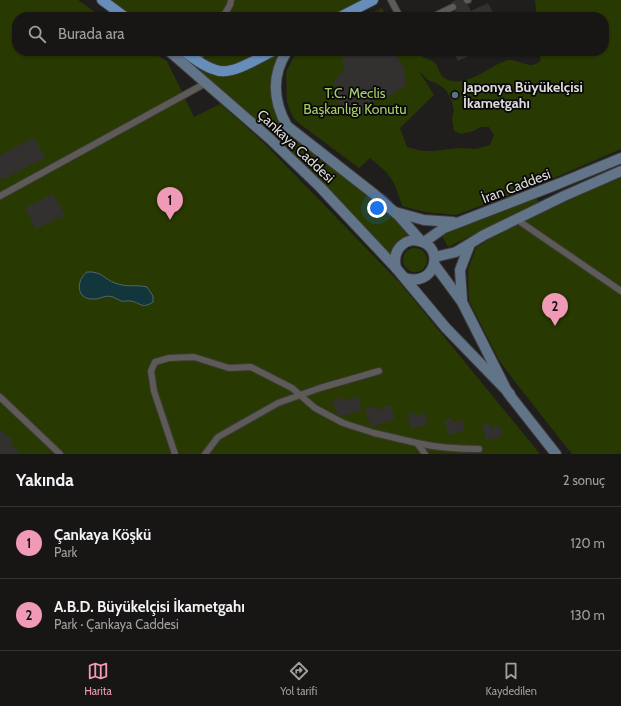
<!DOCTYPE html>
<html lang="tr">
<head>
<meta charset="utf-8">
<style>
  :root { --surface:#181615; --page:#211f1e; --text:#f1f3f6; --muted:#9f9fa0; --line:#363534; --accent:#f09ab7 }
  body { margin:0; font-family:Cabin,sans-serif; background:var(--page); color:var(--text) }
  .you { position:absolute; left:377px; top:208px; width:14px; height:14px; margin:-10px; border:3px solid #fff; border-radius:50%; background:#1a73e8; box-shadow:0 0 0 6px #1a73e833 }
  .badge { display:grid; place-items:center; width:26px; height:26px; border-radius:50%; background:var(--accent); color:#111; font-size:13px; font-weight:700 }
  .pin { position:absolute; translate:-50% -33px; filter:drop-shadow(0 1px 2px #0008) }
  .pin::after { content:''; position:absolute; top:21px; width:14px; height:12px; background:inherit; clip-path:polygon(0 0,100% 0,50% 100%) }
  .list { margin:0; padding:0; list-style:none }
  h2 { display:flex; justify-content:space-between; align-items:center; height:52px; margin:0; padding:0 16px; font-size:17px }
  h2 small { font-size:13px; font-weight:400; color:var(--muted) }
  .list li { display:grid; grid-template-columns:26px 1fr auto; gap:12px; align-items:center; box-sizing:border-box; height:72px; padding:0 16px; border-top:1px solid var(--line) }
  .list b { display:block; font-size:15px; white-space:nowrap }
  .list p { margin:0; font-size:13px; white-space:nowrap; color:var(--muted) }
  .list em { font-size:13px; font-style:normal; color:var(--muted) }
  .icon { flex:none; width:22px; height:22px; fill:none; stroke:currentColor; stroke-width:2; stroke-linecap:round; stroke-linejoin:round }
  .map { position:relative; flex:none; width:621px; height:454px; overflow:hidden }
  .search { position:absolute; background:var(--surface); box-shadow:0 1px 3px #0004; left:12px; right:12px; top:12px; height:44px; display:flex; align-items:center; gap:10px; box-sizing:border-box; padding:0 14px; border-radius:16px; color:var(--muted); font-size:15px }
  .sheet { height:196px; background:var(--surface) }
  nav { display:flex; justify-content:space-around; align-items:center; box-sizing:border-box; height:56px; border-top:1px solid var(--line); background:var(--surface); font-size:11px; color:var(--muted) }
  nav a { display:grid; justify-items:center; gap:2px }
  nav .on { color:var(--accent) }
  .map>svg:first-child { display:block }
  .green { fill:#293902; fill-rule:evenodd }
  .water { fill:#12363c; stroke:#4f686b }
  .building { fill:#33312f }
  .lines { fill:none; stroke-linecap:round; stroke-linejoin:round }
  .service-casing { stroke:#3d3b3a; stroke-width:8 }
  .secondary-casing { stroke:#3d3b3a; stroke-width:12 }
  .primary-casing { stroke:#3d3b3a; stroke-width:12 }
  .service { stroke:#5d5a58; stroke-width:6 }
  .secondary { stroke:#627488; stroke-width:10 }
  .primary { stroke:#678eb9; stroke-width:10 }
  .service-dot { fill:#5c6f8a; stroke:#090808; stroke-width:1.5 }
  .labels { text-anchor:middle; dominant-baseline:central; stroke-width:3.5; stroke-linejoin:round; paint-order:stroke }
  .poi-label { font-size:14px; font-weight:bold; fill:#dddcda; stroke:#090808; text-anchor:start }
  .park-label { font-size:14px; fill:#a9ce69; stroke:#090808 }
  .street-label { font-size:14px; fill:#dddcda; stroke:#090808 }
</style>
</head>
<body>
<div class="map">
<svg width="621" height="454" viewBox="0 0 621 454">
  <rect width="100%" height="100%" fill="#201e1c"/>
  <g class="green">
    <path d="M 0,0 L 78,0 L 102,17 L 17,17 L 17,51 L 150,51 L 167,61 L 194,117 L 220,104 L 263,142 L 401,284 L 540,454 L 0,454 Z"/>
    <path d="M 102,0 L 373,0 L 340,17 L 125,17 Z"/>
    <path d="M 535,0 L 621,0 L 621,149 L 556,177 L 456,215 L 425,212 L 402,206 C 395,180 390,174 370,158 L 359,168 L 296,121 L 291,113 L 287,102 L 286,72 L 297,51 L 419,51 C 422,60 430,58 435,63 C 439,67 439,74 443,77 C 461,90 484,71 500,63 C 503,62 507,60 509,60 C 521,60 531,71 541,60 L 540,58 L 543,51 L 604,51 L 604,17 L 537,17 ZM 419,71 L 428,80 L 438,84 L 446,90 L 451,99 L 454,110 L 452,119 L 454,131 L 461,134 L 474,131 L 480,127 L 489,127 L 494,135 L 490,145 L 476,149 L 460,148 L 433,151 L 422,151 L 407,147 L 400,128 L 434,95 Z"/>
    <path d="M 382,8 L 387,17 L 364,17 Z"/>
    <path d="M 169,51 L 287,51 L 277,70 L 281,116 L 424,242 L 410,241 L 395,261 L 320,187 Z"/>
    <path d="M 621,177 L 621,454 L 572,454 L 516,383 L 499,360 L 469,301 L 468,270 L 476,248 L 494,236 L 574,198 Z"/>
    <path d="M 536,197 L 539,202 L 448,247 L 441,234 Z"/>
    <circle cx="415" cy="260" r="12"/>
  </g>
  <path class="water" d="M 87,272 C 102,271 104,279 115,283 C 128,288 135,284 147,287 L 153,296 L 153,302 C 141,310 141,302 130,301 C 127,300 124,302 121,301 C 118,300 116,298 113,297 C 106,294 99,300 92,299 C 76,299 76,280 87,272 Z"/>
  <g class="building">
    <path d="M 456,0 L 466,0 L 471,11 L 488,3 L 495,17 L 458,17 L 451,2 Z"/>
    <path d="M 339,51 L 362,51 L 364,55 L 367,53 L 370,56 L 379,51 L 387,51 L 389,54 L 394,52 L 406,72 L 403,74 L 407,80 L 404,82 L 406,86 L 386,98 L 383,91 L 370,98 L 374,106 L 353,119 L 346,106 L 342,108 L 332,91 L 337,88 L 333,82 L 338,79 L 337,76 L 344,72 L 342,67 L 345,66 L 342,61 L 344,60 Z"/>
    <path d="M 453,51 L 479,51 L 458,61 Z"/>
    <path d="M 34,137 L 45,158 L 2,180 L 0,177 L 0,155 Z"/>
    <path d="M 53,194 L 65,215 L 36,229 L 25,208 Z"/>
    <path d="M 358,396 L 362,410 L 338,417 L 332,400 L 342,397 L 343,401 Z"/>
    <path d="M 391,405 L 395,419 L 371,427 L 365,409 L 375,406 L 376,410 Z"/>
    <path d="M 414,412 L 416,416 L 425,413 L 428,424 L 411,429 L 407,414 Z"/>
    <path d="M 451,418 L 453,422 L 462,420 L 465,430 L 449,435 L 444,420 Z"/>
    <path d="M 489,423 L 491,428 L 500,425 L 503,436 L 486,441 L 482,425 Z"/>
    <path d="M 0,429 L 13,440 L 10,444 L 19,452 L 17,454 L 0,454 Z"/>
  </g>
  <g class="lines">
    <g class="service-casing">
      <g id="service">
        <path d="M 391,0 L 400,17"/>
        <path d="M 467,0 L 468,0"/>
        <path d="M 223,17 L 230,5 L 231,0"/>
        <path d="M 432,17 L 453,7"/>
        <path d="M 197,60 L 203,51"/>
        <path d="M 0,196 L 206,83"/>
        <path d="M 516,219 L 621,291"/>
        <path d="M 0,397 L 60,454"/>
        <path d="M 417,443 C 439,448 457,449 479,449"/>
        <path d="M 175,454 L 154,391 L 151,371 L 155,362 L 169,358 L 194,357 L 229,368 L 251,367 L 292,388 L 315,408 L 343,423 L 374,433 L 417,443 L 425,454"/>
        <path d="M 205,454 L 218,437 L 278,403 L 320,388 L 379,371"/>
      </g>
    </g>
    <g class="secondary-casing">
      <g id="secondary">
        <path d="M 169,51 L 269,138 L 320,187 L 396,268"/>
        <path d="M 287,51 C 271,76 273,101 287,126 L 374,194 L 399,216 L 421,241"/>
        <path d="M 395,212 L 424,220 L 453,222"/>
        <path d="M 424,242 L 444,228 L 558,184 L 621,158"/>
        <path d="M 435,257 L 456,252 L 484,235 L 564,196 L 621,171"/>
        <path d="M 434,264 L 462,302 L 508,393 L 556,454"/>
        <path d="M 405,278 C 435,288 446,247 419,241 C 413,239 406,241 402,245 C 395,251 394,259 396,268 L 446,328 L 510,394"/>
        <path d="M 462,300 L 460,270 L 470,244"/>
      </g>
    </g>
    <g class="primary-casing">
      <g id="primary">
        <path d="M 102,0 L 125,17"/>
        <path d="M 340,17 L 373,0"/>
        <path d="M 184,51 C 193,58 204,67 216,70 C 232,76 258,58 273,51"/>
      </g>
    </g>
    <use href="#service" class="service"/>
    <use href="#secondary" class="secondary"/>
    <use href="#primary" class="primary"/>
  </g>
  <circle class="service-dot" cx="455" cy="95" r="4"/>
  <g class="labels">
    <g class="poi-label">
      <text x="463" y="87">Japonya Büyükelçisi<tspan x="463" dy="16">İkametgahı</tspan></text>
    </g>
    <g class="park-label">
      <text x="355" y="93">T.C. Meclis<tspan x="355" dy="16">Başkanlığı Konutu</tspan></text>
    </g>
    <g class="street-label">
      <text transform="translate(296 146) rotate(43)">Çankaya Caddesi</text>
      <text transform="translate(516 186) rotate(-21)">İran Caddesi</text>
    </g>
  </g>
</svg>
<div class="you"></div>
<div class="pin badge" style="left:170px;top:220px">1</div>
<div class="pin badge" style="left:555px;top:326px">2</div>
<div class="search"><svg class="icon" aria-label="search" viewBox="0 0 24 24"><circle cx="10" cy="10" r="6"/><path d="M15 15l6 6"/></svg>Burada ara</div>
</div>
<section class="sheet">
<h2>Yakında<small>2 sonuç</small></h2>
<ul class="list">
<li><span class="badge">1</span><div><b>Çankaya Köşkü</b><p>Park</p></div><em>120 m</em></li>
<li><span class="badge">2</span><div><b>A.B.D. Büyükelçisi İkametgahı</b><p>Park · Çankaya Caddesi</p></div><em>130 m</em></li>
</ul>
</section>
<nav>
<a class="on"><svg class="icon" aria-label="map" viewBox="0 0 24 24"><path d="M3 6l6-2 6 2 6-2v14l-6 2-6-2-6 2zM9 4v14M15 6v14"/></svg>Harita</a>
<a><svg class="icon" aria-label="directions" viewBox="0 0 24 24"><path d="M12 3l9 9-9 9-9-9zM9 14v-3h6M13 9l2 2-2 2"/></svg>Yol tarifi</a>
<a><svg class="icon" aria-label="saved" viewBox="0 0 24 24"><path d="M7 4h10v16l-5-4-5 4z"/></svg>Kaydedilen</a>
</nav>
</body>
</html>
